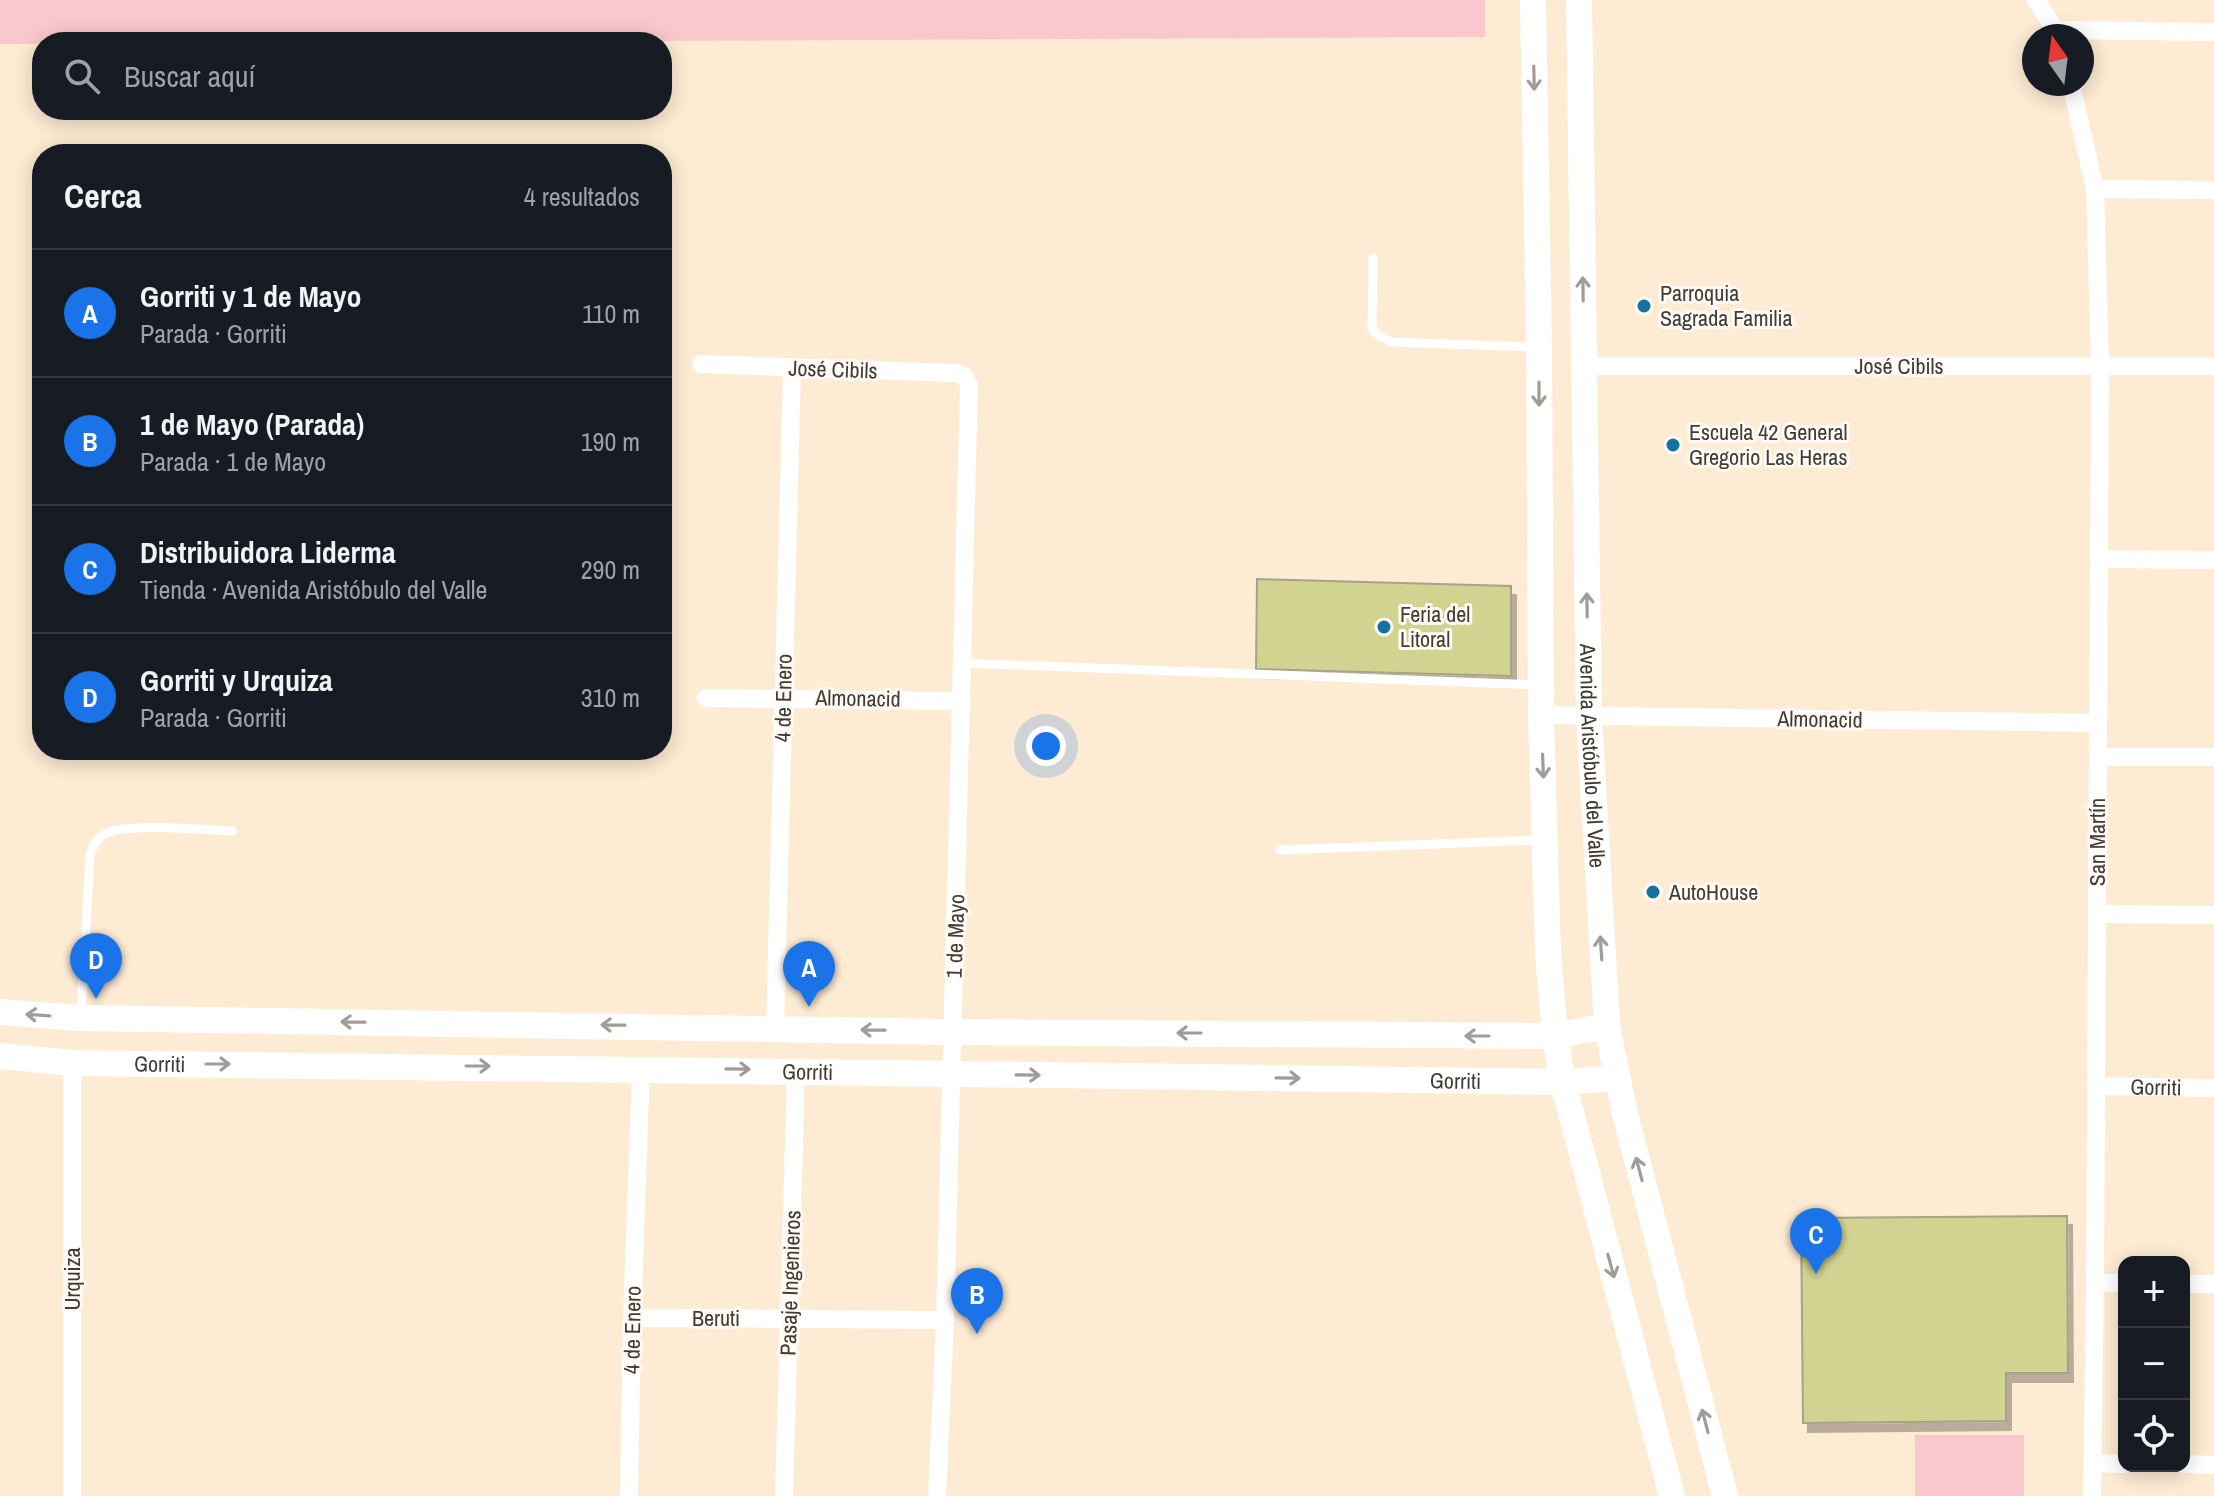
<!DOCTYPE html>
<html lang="es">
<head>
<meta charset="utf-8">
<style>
  :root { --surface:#171b24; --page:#242831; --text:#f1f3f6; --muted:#9ea1a6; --line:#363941; --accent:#1a73e8 }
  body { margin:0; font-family:"Archivo Narrow",sans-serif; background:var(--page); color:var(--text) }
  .controls { position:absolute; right:24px; bottom:24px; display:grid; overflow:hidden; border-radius:16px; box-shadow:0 4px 20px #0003 }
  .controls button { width:72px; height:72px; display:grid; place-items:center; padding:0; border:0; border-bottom:2px solid var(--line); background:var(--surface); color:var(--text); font:40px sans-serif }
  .compass { position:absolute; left:2022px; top:24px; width:72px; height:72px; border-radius:50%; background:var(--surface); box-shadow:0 4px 20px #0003; rotate:346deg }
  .you { position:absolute; left:1046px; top:746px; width:28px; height:28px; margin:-20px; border:6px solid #fff; border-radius:50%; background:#1a73e8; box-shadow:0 0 0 12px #1a73e833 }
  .badge { display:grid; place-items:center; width:52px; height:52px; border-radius:50%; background:var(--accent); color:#fff; font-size:26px; font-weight:700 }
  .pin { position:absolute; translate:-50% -66px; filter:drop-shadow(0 2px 4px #0008) }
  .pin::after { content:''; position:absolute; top:42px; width:28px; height:24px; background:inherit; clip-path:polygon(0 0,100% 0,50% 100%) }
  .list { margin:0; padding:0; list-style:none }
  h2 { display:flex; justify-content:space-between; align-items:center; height:104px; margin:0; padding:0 32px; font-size:34px }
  h2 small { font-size:26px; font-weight:400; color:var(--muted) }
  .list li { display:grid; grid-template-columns:52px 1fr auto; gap:24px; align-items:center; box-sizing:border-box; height:128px; padding:0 32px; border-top:2px solid var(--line) }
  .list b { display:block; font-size:30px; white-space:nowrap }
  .list p { margin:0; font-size:26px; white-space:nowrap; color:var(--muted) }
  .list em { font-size:26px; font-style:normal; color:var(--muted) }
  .icon { flex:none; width:44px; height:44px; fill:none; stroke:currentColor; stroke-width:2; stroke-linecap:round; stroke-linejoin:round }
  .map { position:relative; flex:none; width:2214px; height:1496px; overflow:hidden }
  .search { position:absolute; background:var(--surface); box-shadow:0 4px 20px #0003; left:32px; top:32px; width:640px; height:88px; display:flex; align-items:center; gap:20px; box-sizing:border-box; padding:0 28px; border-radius:32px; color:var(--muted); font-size:30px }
  .panel { position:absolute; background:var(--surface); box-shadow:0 4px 20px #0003; left:32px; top:144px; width:640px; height:616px; border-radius:32px }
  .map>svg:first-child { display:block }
  .green { fill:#f9c8cc }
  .building { fill:#d3d391; stroke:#a3a489; stroke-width:2; filter:url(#shadow) }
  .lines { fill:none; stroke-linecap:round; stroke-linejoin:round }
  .service { stroke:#fff; stroke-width:9 }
  .minor { stroke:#fff; stroke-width:18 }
  .secondary { stroke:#fff; stroke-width:26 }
  .oneway { stroke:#a09d98 }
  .poi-dot { fill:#1372a0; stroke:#fefbf6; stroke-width:3 }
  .labels { text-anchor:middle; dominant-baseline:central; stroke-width:6; stroke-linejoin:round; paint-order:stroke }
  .poi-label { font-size:22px; fill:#423b32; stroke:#fefbf6; text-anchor:start }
  .street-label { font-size:22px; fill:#423b32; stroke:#fefbf6 }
</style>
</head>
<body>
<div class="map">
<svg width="2214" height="1496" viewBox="0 0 2214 1496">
  <defs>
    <filter id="shadow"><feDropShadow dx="5" dy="9" stdDeviation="0" flood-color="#0004"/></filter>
  </defs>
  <rect width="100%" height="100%" fill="#fdebd3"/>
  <g class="green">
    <path d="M 0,0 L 1485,0 L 1485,37 L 0,44 Z"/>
    <rect x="1915" y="1435" width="109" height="61"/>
  </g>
  <g class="building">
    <path d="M 1257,579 L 1511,586 L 1511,676 L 1256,669 Z"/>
    <path d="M 2067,1216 L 2068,1373 L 2006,1373 L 2006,1421 L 1803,1423 L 1801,1218 Z"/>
  </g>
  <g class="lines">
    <g class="service">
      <path d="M 1373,258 L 1372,329 L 1378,335 L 1391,342 L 1536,347"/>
      <path d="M 962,663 L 1539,685"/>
      <path d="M 1280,850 L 1541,840"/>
      <path d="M 81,1014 L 90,855 C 93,847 96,839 104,834 C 128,822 203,830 232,831"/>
    </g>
    <g class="minor">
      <path d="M 2036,0 L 2059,36"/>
      <path d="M 2057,30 L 2214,32"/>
      <path d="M 2071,84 L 2095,189 L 2100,365 L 2095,1283 L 2092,1496"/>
      <path d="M 2095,189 L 2214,190"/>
      <path d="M 701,364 L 955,373 L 964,376 L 969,385 L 945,1320 L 937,1496"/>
      <path d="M 1584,366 L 2214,366"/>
      <path d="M 2099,559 L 2214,560"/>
      <path d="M 706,698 L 962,701"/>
      <path d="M 1541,715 L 2098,723"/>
      <path d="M 2098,757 L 2214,757"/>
      <path d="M 2097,914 L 2214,915"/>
      <path d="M 775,1028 L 792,368"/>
      <path id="s1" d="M 2096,1086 L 2214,1088"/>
      <path d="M 2095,1283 L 2124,1283"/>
      <path d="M 2184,1284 L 2214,1284"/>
      <path d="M 632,1318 L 945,1320"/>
      <path d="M 2093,1463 L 2124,1464"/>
      <path d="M 2184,1464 L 2214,1465"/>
      <path d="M 72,1496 L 72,1063"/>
      <path d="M 629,1496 L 632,1318 L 641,1067"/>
      <path d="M 784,1496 L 796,1070"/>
    </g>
    <g class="secondary">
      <path d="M 1533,0 L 1539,347 L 1541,715 L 1548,955 L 1555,1036 L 1563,1082 L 1672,1496"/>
      <path id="s2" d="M 1579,0 L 1589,716 L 1607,1026 L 1625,1114 L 1725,1496"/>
      <path d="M 0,1012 L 80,1018 L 951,1032 L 1555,1036 L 1607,1026"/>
      <path id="s3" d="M 0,1056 L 72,1063 C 570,1067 1066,1076 1563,1082 L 1616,1078"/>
    </g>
  </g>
  <defs><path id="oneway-shaft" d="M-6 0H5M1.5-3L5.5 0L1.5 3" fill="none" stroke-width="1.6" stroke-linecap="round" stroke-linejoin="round" transform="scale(2)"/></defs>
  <g class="oneway">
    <use href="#oneway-shaft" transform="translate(1534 78) rotate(89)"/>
    <use href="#oneway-shaft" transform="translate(1583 289) rotate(-91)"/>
    <use href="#oneway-shaft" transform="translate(1539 394) rotate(90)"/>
    <use href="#oneway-shaft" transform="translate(1587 605) rotate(-91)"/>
    <use href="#oneway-shaft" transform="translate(1543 766) rotate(88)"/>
    <use href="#oneway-shaft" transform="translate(1601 948) rotate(-94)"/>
    <use href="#oneway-shaft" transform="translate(38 1015) rotate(-176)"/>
    <use href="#oneway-shaft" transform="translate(353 1022) rotate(-179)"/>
    <use href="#oneway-shaft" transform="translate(613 1025) rotate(-179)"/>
    <use href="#oneway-shaft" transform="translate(873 1030) rotate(-179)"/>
    <use href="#oneway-shaft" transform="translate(1189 1033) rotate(-180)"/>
    <use href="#oneway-shaft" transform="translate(1477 1036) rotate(-180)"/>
    <use href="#oneway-shaft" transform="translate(218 1064)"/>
    <use href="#oneway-shaft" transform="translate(478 1066)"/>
    <use href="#oneway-shaft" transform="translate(738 1069) rotate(1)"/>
    <use href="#oneway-shaft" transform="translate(1028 1075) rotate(1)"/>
    <use href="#oneway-shaft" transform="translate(1288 1078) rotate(1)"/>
    <use href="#oneway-shaft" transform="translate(1639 1169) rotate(-105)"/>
    <use href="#oneway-shaft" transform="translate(1611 1266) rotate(75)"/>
    <use href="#oneway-shaft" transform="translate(1705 1421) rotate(-105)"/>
  </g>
  <g class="poi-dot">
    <circle cx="1644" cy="306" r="8"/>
    <circle cx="1673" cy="445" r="8"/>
    <circle cx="1384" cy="627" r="8"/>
    <circle cx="1653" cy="892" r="8"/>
  </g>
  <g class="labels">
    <g class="poi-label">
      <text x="1660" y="293">Parroquia<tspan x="1660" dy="25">Sagrada Familia</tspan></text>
      <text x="1689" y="432">Escuela 42 General<tspan x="1689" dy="25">Gregorio Las Heras</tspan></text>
      <text x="1400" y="614">Feria del<tspan x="1400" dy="25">Litoral</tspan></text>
      <text x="1669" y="892">AutoHouse</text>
    </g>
    <g class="street-label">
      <text x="1899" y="366">José Cibils</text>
      <text transform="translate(833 369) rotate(2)">José Cibils</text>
      <text transform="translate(783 698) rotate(-89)">4 de Enero</text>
      <text transform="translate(858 698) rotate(1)">Almonacid</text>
      <text transform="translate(1820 719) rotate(1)">Almonacid</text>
      <text stroke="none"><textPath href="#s2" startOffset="756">Avenida Aristóbulo del Valle</textPath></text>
      <text transform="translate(2097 842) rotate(-90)">San Martín</text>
      <text transform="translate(955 936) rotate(-88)">1 de Mayo</text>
      <text stroke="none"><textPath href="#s3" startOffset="160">Gorriti</textPath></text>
      <text stroke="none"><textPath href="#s3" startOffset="808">Gorriti</textPath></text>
      <text stroke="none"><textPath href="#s3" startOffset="1456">Gorriti</textPath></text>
      <text stroke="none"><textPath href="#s1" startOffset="60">Gorriti</textPath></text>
      <text transform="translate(72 1279) rotate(-90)">Urquiza</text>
      <text transform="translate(790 1283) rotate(-88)">Pasaje Ingenieros</text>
      <text x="716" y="1318">Beruti</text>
      <text transform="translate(632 1330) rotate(-89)">4 de Enero</text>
    </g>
  </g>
</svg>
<div class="controls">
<button>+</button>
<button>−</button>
<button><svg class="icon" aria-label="locate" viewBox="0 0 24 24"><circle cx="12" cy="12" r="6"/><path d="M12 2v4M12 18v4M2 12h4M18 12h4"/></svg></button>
</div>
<svg class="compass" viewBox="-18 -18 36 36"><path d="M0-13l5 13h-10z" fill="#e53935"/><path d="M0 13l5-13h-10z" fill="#9ea1a6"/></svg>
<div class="you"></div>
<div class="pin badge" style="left:809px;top:1007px">A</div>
<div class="pin badge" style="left:977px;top:1334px">B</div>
<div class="pin badge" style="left:1816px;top:1274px">C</div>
<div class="pin badge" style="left:96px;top:999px">D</div>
<div class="search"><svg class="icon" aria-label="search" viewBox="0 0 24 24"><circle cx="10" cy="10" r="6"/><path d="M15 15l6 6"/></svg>Buscar aquí</div>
<section class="panel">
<h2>Cerca<small>4 resultados</small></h2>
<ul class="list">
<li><span class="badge">A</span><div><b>Gorriti y 1 de Mayo</b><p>Parada · Gorriti</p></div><em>110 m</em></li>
<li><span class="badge">B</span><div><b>1 de Mayo (Parada)</b><p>Parada · 1 de Mayo</p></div><em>190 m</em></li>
<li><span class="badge">C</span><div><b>Distribuidora Liderma</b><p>Tienda · Avenida Aristóbulo del Valle</p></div><em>290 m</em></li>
<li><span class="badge">D</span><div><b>Gorriti y Urquiza</b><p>Parada · Gorriti</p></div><em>310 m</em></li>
</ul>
</section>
</div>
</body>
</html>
